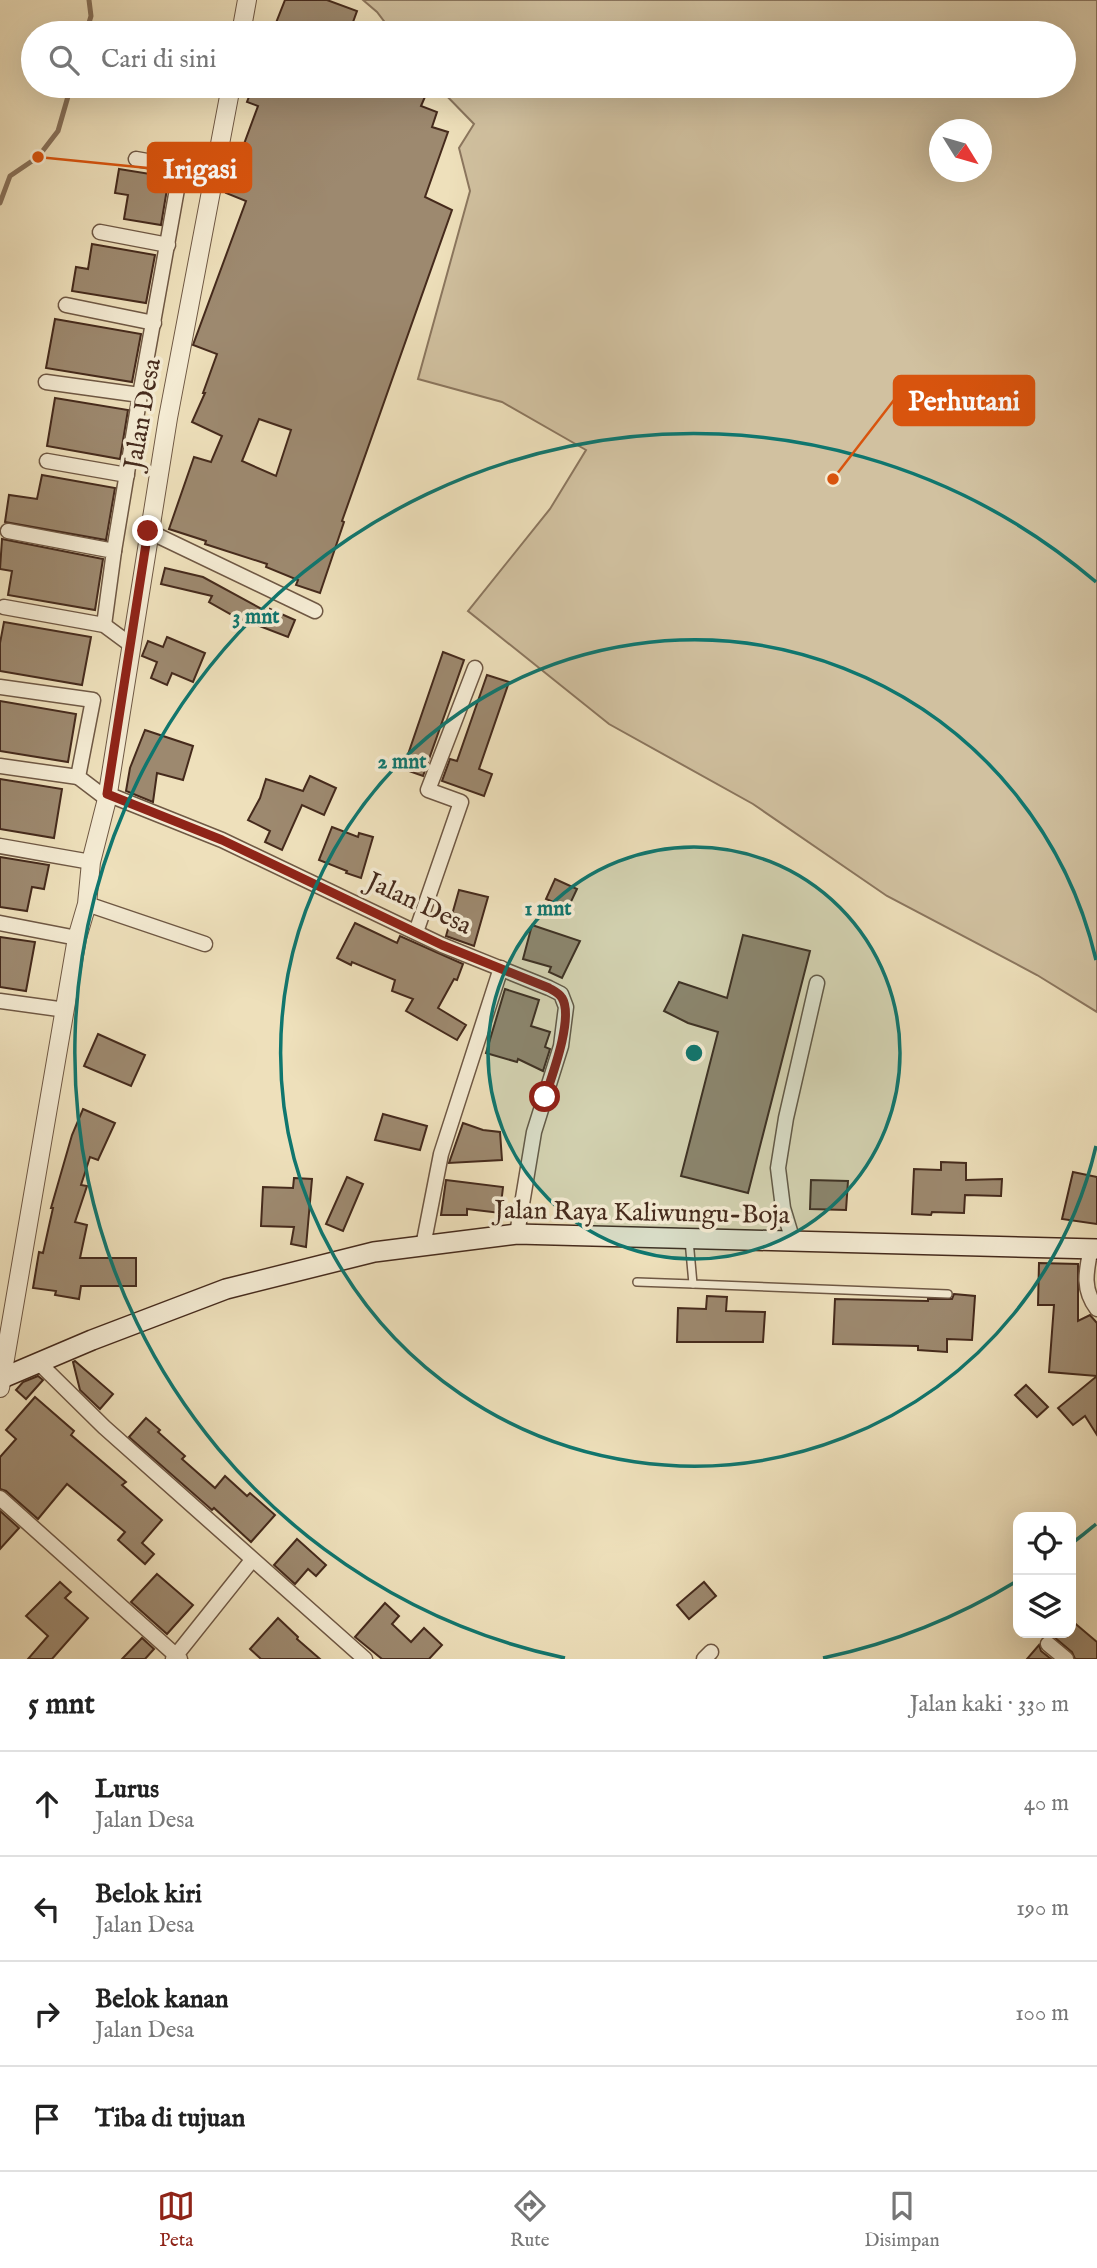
<!DOCTYPE html>
<html lang="id">
<head>
<meta charset="utf-8">
<style>
  :root { --surface:#fff; --page:#f6f6f6; --text:#222; --muted:#767676; --line:#e0e0e0; --accent:#8f2418 }
  body { margin:0; font-family:"IM FELL English",serif; background:var(--page); color:var(--text) }
  .controls { position:absolute; right:21px; bottom:21px; display:grid; overflow:hidden; border-radius:14px; box-shadow:0 7px 28px #0002 }
  .controls button { width:63px; height:63px; display:grid; place-items:center; padding:0; border:0; border-bottom:2px solid var(--line); background:var(--surface); color:var(--text); font:35px sans-serif }
  .compass { position:absolute; left:929px; top:119px; width:63px; height:63px; border-radius:50%; background:var(--surface); box-shadow:0 7px 28px #0002; rotate:127deg }
  .stop { position:absolute; width:21px; height:21px; margin:-16px; border:5px solid #8f2418; border-radius:50%; background:#fff }
  .stop.end { background:#8f2418; border-color:#fff; box-shadow:0 2px 7px #0008 }
  .list { margin:0; padding:0; list-style:none }
  h2 { display:flex; justify-content:space-between; align-items:center; height:91px; margin:0; padding:0 28px; font-size:30px }
  h2 small { font-size:23px; font-weight:400; color:var(--muted) }
  .list li { display:grid; grid-template-columns:46px 1fr auto; gap:21px; align-items:center; box-sizing:border-box; height:105px; padding:0 28px; border-top:2px solid var(--line) }
  .list b { display:block; font-size:26px; white-space:nowrap }
  .list p { margin:0; font-size:23px; white-space:nowrap; color:var(--muted) }
  .list em { font-size:23px; font-style:normal; color:var(--muted) }
  .icon { flex:none; width:38px; height:38px; fill:none; stroke:currentColor; stroke-width:2; stroke-linecap:round; stroke-linejoin:round }
  .map { position:relative; flex:none; width:1097px; height:1659px; overflow:hidden }
  .search { position:absolute; background:var(--surface); box-shadow:0 7px 28px #0002; left:21px; right:21px; top:21px; height:77px; display:flex; align-items:center; gap:18px; box-sizing:border-box; padding:0 24px; border-radius:38px; color:var(--muted); font-size:26px }
  .sheet { height:511px; background:var(--surface) }
  nav { display:flex; justify-content:space-around; align-items:center; box-sizing:border-box; height:98px; border-top:2px solid var(--line); background:var(--surface); font-size:19px; color:var(--muted) }
  nav a { display:grid; justify-items:center; gap:4px }
  nav .on { color:var(--accent) }
  .map>svg:first-child { display:block }
  .green { fill:#d1c1a0; stroke:#8b765e; stroke-width:2; fill-rule:evenodd }
  .lines { fill:none; stroke-linecap:round; stroke-linejoin:round }
  .stream { stroke:#88725b; stroke-width:5 }
  .building { fill:#9d896f; stroke:#452a1c; stroke-width:2; fill-rule:evenodd }
  .service-casing { stroke:#6f5844; stroke-width:10 }
  .minor-casing { stroke:#6f5844; stroke-width:17 }
  .tertiary-casing { stroke:#6f5844; stroke-width:20 }
  .secondary-casing { stroke:#452a1c; stroke-width:22 }
  .service { stroke:#f4ebd3; stroke-width:7 }
  .minor { stroke:#f4ebd3; stroke-width:14 }
  .tertiary { stroke:#f4ebd3; stroke-width:18 }
  .secondary { stroke:#f4ebd3; stroke-width:19 }
  .route { stroke:#8f2418; stroke-width:9 }
  .ring { fill:none; stroke:#0f766e; stroke-width:3.5 }
  .labels { text-anchor:middle; dominant-baseline:central; stroke-width:7; stroke-linejoin:round; paint-order:stroke }
  .street-label { font-size:26px; fill:#452a1c; stroke:#f4ebd3 }
  .centre { fill:#0f766e; stroke:#f4ebd3; stroke-width:3.5 }
  .ring-label { font-size:21px; text-anchor:middle; font-weight:bold; fill:#0f766e; stroke:#f4ebd3; stroke-width:7; stroke-linejoin:round; paint-order:stroke }
  .leader { fill:none; stroke:#d8540e; stroke-width:2.5 }
  .callout-dot { fill:#d8540e; stroke:#f4ebd3; stroke-width:2.5 }
  .callout { fill:#d8540e; stroke:#d8540e; stroke-width:2.5 }
  .callout-label { font-size:28px; text-anchor:middle; font-weight:bold; fill:#fff }
</style>
</head>
<body>
<div class="map">
<svg width="1097" height="1659" viewBox="0 0 1097 1659">
  <rect width="100%" height="100%" fill="#eee0bb"/>
  <filter id="stains"><feTurbulence type="fractalNoise" baseFrequency=".00286" numOctaves="4"/><feColorMatrix values="0 0 0 0 .2 0 0 0 0 .09 0 0 0 0 .02 0 0 0 .5 -.17"/></filter>
  <radialGradient id="worn" r=".72"><stop offset=".6" stop-color="#630" stop-opacity="0"/><stop offset="1" stop-color="#630" stop-opacity=".3"/></radialGradient>
  <path class="green" d="M 363,0 L 1097,0 L 1097,1012 L 1037,975 L 887,896 L 753,804 L 609,724 L 468,611 L 550,509 L 586,450 L 502,402 L 418,379 L 470,191 L 459,148 L 474,124 L 437,86 L 1064,86 L 1064,33 L 393,33 L 377,12 ZM 940,130 L 982,130 L 982,172 L 940,172 Z"/>
  <g class="lines">
    <g class="stream">
      <path d="M 86,33 L 91,16 L 89,0"/>
      <path d="M 0,203 L 10,176 L 38,157 L 58,131 L 71,86"/>
    </g>
  </g>
  <g class="building">
    <path d="M 285,0 L 327,0 L 357,11 L 349,33 L 272,33 Z"/>
    <path d="M 253,86 L 410,86 L 427,92 L 421,106 L 437,112 L 432,127 L 448,132 L 425,197 L 452,210 L 342,521 L 344,522 L 320,593 L 296,585 L 298,580 L 266,567 L 267,564 L 205,544 L 206,541 L 169,529 L 194,457 L 211,462 L 222,436 L 192,422 L 205,393 L 203,393 L 217,354 L 193,345 L 246,201 L 226,193 L 258,106 L 247,102 ZM 259,419 L 291,430 L 276,476 L 242,461 Z"/>
    <path d="M 119,169 L 169,177 L 161,225 L 124,219 L 128,195 L 115,193 Z"/>
    <path d="M 92,244 L 155,255 L 146,303 L 72,291 L 76,267 L 88,269 Z"/>
    <path d="M 55,319 L 141,334 L 132,382 L 46,368 Z"/>
    <path d="M 55,398 L 128,410 L 120,459 L 47,446 Z"/>
    <path d="M 42,475 L 115,488 L 106,540 L 5,522 L 9,495 L 37,499 Z"/>
    <path d="M 2,539 L 103,559 L 95,610 L 8,595 L 12,571 L 0,569 Z"/>
    <path d="M 165,568 L 203,577 L 269,613 L 270,609 L 295,620 L 288,637 L 249,622 L 248,624 L 209,602 L 212,596 L 161,584 Z"/>
    <path d="M 4,622 L 91,637 L 82,685 L 0,671 L 0,643 Z"/>
    <path d="M 167,637 L 205,653 L 193,682 L 172,673 L 167,685 L 151,678 L 157,662 L 142,656 L 148,641 L 163,647 Z"/>
    <path d="M 443,652 L 464,660 L 423,776 L 403,769 Z"/>
    <path d="M 487,675 L 509,682 L 479,769 L 492,774 L 484,796 L 442,781 L 450,759 L 457,761 Z"/>
    <path d="M 0,701 L 76,714 L 68,762 L 0,751 Z"/>
    <path d="M 145,730 L 193,746 L 183,780 L 157,773 L 153,802 L 126,791 L 130,768 Z"/>
    <path d="M 310,776 L 336,788 L 324,815 L 302,805 L 282,850 L 265,842 L 270,831 L 248,820 L 260,798 L 266,779 L 303,791 Z"/>
    <path d="M 0,779 L 62,789 L 54,838 L 0,829 Z"/>
    <path d="M 332,827 L 358,837 L 359,833 L 373,837 L 361,878 L 346,873 L 347,871 L 319,860 Z"/>
    <path d="M 0,857 L 49,865 L 44,889 L 32,887 L 27,911 L 0,907 Z"/>
    <path d="M 555,879 L 577,889 L 568,908 L 546,899 Z"/>
    <path d="M 459,890 L 488,897 L 474,946 L 446,936 Z"/>
    <path d="M 355,923 L 397,943 L 400,936 L 463,964 L 457,980 L 454,979 L 438,1008 L 466,1025 L 457,1040 L 406,1011 L 413,999 L 392,991 L 395,980 L 352,962 L 351,965 L 337,958 Z"/>
    <path d="M 532,925 L 580,941 L 562,978 L 549,972 L 551,967 L 523,959 Z"/>
    <path d="M 743,935 L 810,951 L 748,1193 L 681,1176 L 718,1032 L 688,1023 L 664,1011 L 679,982 L 727,998 Z"/>
    <path d="M 0,937 L 35,942 L 26,991 L 0,987 Z"/>
    <path d="M 505,989 L 539,1000 L 531,1026 L 550,1032 L 545,1047 L 550,1049 L 543,1071 L 518,1059 L 517,1062 L 486,1053 Z"/>
    <path d="M 98,1034 L 145,1055 L 131,1086 L 84,1066 Z"/>
    <path d="M 83,1109 L 115,1123 L 98,1160 L 90,1157 L 81,1185 L 87,1186 L 75,1222 L 87,1225 L 80,1258 L 136,1258 L 136,1286 L 81,1286 L 79,1299 L 55,1295 L 56,1291 L 33,1288 L 39,1252 L 43,1253 L 53,1208 L 51,1208 L 72,1135 Z"/>
    <path d="M 383,1114 L 427,1126 L 420,1150 L 375,1140 Z"/>
    <path d="M 463,1123 L 483,1130 L 500,1132 L 502,1160 L 449,1163 Z"/>
    <path d="M 941,1162 L 966,1163 L 966,1180 L 1002,1179 L 1001,1196 L 965,1195 L 964,1213 L 932,1212 L 931,1215 L 912,1214 L 914,1169 L 941,1170 Z"/>
    <path d="M 1073,1172 L 1097,1177 L 1097,1224 L 1062,1219 Z"/>
    <path d="M 347,1177 L 363,1184 L 343,1231 L 326,1224 Z"/>
    <path d="M 294,1178 L 312,1179 L 306,1247 L 291,1244 L 294,1227 L 261,1226 L 263,1187 L 293,1188 Z"/>
    <path d="M 446,1180 L 503,1187 L 500,1213 L 467,1209 L 467,1215 L 441,1215 Z"/>
    <path d="M 811,1180 L 848,1181 L 846,1210 L 810,1209 Z"/>
    <path d="M 1039,1263 L 1078,1264 L 1078,1321 L 1090,1315 L 1097,1323 L 1097,1376 L 1049,1372 L 1054,1305 L 1038,1305 Z"/>
    <path d="M 954,1294 L 975,1296 L 972,1340 L 947,1339 L 947,1352 L 918,1350 L 918,1346 L 833,1344 L 835,1299 L 928,1301 L 928,1299 L 952,1299 Z"/>
    <path d="M 707,1296 L 727,1297 L 726,1311 L 765,1312 L 763,1342 L 677,1342 L 678,1308 L 706,1309 Z"/>
    <path d="M 75,1361 L 113,1394 L 100,1409 L 80,1390 L 73,1362 Z"/>
    <path d="M 38,1376 L 43,1380 L 26,1399 L 16,1390 L 23,1382 Z"/>
    <path d="M 1097,1376 L 1097,1435 L 1085,1416 L 1073,1425 L 1058,1408 Z"/>
    <path d="M 1026,1385 L 1048,1407 L 1037,1417 L 1015,1395 Z"/>
    <path d="M 35,1397 L 74,1431 L 71,1435 L 126,1482 L 122,1485 L 162,1520 L 142,1543 L 154,1554 L 145,1564 L 118,1540 L 125,1532 L 67,1484 L 38,1519 L 6,1491 L 0,1489 L 0,1457 L 16,1439 L 6,1430 Z"/>
    <path d="M 146,1418 L 160,1430 L 158,1432 L 185,1456 L 182,1459 L 215,1488 L 225,1476 L 247,1496 L 250,1493 L 275,1515 L 251,1542 L 214,1508 L 212,1510 L 129,1437 Z"/>
    <path d="M 0,1511 L 19,1528 L 0,1549 Z"/>
    <path d="M 297,1539 L 326,1565 L 316,1576 L 308,1569 L 295,1584 L 274,1565 Z"/>
    <path d="M 157,1574 L 193,1605 L 167,1634 L 131,1602 Z"/>
    <path d="M 60,1582 L 71,1592 L 65,1598 L 88,1618 L 52,1659 L 28,1659 L 48,1636 L 26,1616 Z"/>
    <path d="M 704,1582 L 716,1596 L 689,1619 L 677,1605 Z"/>
    <path d="M 385,1603 L 399,1616 L 392,1624 L 411,1642 L 424,1628 L 442,1645 L 429,1659 L 382,1659 L 355,1637 Z"/>
    <path d="M 278,1618 L 298,1637 L 297,1639 L 320,1659 L 261,1659 L 250,1649 Z"/>
    <path d="M 1071,1620 L 1097,1642 L 1097,1659 L 1075,1659 L 1072,1652 L 1054,1637 L 1048,1635 L 1071,1633 Z"/>
    <path d="M 142,1638 L 154,1649 L 145,1659 L 122,1659 Z"/>
    <path d="M 1039,1645 L 1041,1651 L 1051,1659 L 1027,1659 Z"/>
  </g>
  <g class="lines">
    <g class="service-casing">
      <g id="service">
        <path d="M 689,1240 L 693,1284 L 948,1294"/>
        <path d="M 637,1282 L 693,1284"/>
      </g>
    </g>
    <g class="minor-casing">
      <g id="minor">
        <path d="M 136,159 L 181,167 L 140,395"/>
        <path d="M 181,167 L 186,158 L 216,161"/>
        <path d="M 100,232 L 168,245"/>
        <path d="M 66,305 L 154,323"/>
        <path d="M 46,382 L 140,395 L 114,551"/>
        <path d="M 47,461 L 127,475"/>
        <path d="M 8,531 L 114,551 L 104,625"/>
        <path d="M 148,531 L 315,611"/>
        <path d="M 4,607 L 104,625 L 131,645"/>
        <path d="M 0,687 L 93,700 L 78,777 L 107,799"/>
        <path d="M 0,766 L 78,777"/>
        <path d="M 107,794 L 222,840 L 442,945 L 549,988 L 561,994 L 566,1007 L 561,1046 L 534,1132 L 517,1234"/>
        <path d="M 0,846 L 91,862"/>
        <path d="M 87,904 L 205,944"/>
        <path d="M 0,923 L 77,938"/>
        <path d="M 416,932 L 461,802 L 428,790 L 475,668"/>
        <path d="M 0,1001 L 66,1010"/>
        <path d="M 793,1241 L 783,1208 L 778,1168 L 786,1118 L 817,983"/>
        <path d="M 423,1246 L 441,1154 L 501,968"/>
        <path d="M 1091,1248 C 1086,1272 1082,1289 1097,1309"/>
        <path d="M 38,1362 L 104,1427 L 365,1659"/>
        <path d="M 0,1498 L 180,1659"/>
        <path d="M 1048,1644 L 1066,1659"/>
        <path d="M 173,1659 L 252,1560"/>
        <path d="M 704,1659 L 711,1652"/>
      </g>
    </g>
    <g class="tertiary-casing">
      <g id="tertiary">
        <path d="M 241,33 L 247,0"/>
        <path d="M 0,1388 L 77,938 L 87,904 L 91,862 L 107,799 L 168,418 L 231,86"/>
      </g>
    </g>
    <g class="secondary-casing">
      <path id="secondary" d="M 0,1379 L 92,1340 L 226,1289 L 374,1252 L 517,1234 L 1097,1249"/>
    </g>
    <use href="#service" class="service"/>
    <use href="#minor" class="minor"/>
    <use href="#tertiary" class="tertiary"/>
    <use href="#secondary" class="secondary"/>
  </g>
  <g class="lines">
    <path class="route" d="M 148,531 L 107,794 L 222,840 L 442,945 L 549,988 C 554,991 559,993 562,998 C 574,1017 552,1076 545,1097"/>
  </g>
  <circle cx="694" cy="1053" r="206" fill="#0f766e" fill-opacity=".12"/>
  <g class="ring">
    <circle cx="694" cy="1053" r="206"/>
    <path d="M1096 1146A413 413 0 1 1 1096 960"/>
    <path d="M1096 1524A619 619 0 0 1 1071 1544M1017 1581A619 619 0 0 1 823 1658M565 1658A619 619 0 1 1 1096 582"/>
  </g>
  <g class="labels">
    <g class="street-label">
      <text transform="translate(143 414) rotate(-80)">Jalan Desa</text>
      <text transform="translate(419 904) rotate(25)">Jalan Desa</text>
      <text transform="translate(642 1213) rotate(1)">Jalan Raya Kaliwungu-Boja</text>
    </g>
  </g>
  <circle cx="694" cy="1053" r="10" class="centre"/>
  <g class="ring-label">
    <text x="256" y="623">3 mnt</text>
    <text x="402" y="768">2 mnt</text>
    <text x="548" y="915">1 mnt</text>
  </g>
  <path class="leader" d="M38 157L148 168M833 479L894 400"/>
  <g class="callout-dot">
    <circle cx="38" cy="157" r="7"/>
    <circle cx="833" cy="479" r="7"/>
  </g>
  <g class="callout">
    <rect x="148" y="143" width="103" height="49" rx="7"/>
    <rect x="894" y="376" width="140" height="49" rx="7"/>
  </g>
  <g class="callout-label">
    <text x="200" y="178">Irigasi</text>
    <text x="964" y="410">Perhutani</text>
  </g>
  <rect width="100%" height="100%" filter="url(#stains)"/>
  <rect width="100%" height="100%" fill="url(#worn)"/>
</svg>
<div class="controls">
<button><svg class="icon" aria-label="locate" viewBox="0 0 24 24"><circle cx="12" cy="12" r="6"/><path d="M12 2v4M12 18v4M2 12h4M18 12h4"/></svg></button>
<button><svg class="icon" aria-label="layers" viewBox="0 0 24 24"><path d="M12 4l9 5-9 5-9-5zM3 14l9 5 9-5"/></svg></button>
</div>
<svg class="compass" viewBox="-18 -18 36 36"><path d="M0-13l5 13h-10z" fill="#e53935"/><path d="M0 13l5-13h-10z" fill="#767676"/></svg>
<div class="stop" style="left:545px;top:1097px"></div>
<div class="stop end" style="left:148px;top:531px"></div>
<div class="search"><svg class="icon" aria-label="search" viewBox="0 0 24 24"><circle cx="10" cy="10" r="6"/><path d="M15 15l6 6"/></svg>Cari di sini</div>
</div>
<section class="sheet">
<h2>5 mnt<small>Jalan kaki · 330 m</small></h2>
<ul class="list">
<li><svg class="icon" aria-label="ahead" viewBox="0 0 24 24"><path d="M12 20V5M6 11l6-6 6 6"/></svg><div><b>Lurus</b><p>Jalan Desa</p></div><em>40 m</em></li>
<li><svg class="icon" aria-label="left" viewBox="0 0 24 24"><path d="M17 20v-9H6M10 6l-5 5 5 5"/></svg><div><b>Belok kiri</b><p>Jalan Desa</p></div><em>190 m</em></li>
<li><svg class="icon" aria-label="right" viewBox="0 0 24 24"><path d="M7 20v-9h11M14 6l5 5-5 5"/></svg><div><b>Belok kanan</b><p>Jalan Desa</p></div><em>100 m</em></li>
<li><svg class="icon" aria-label="arrive" viewBox="0 0 24 24"><path d="M6 21V4h12l-3 4 3 4H6"/></svg><div><b>Tiba di tujuan</b></div></li>
</ul>
</section>
<nav>
<a class="on"><svg class="icon" aria-label="map" viewBox="0 0 24 24"><path d="M3 6l6-2 6 2 6-2v14l-6 2-6-2-6 2zM9 4v14M15 6v14"/></svg>Peta</a>
<a><svg class="icon" aria-label="directions" viewBox="0 0 24 24"><path d="M12 3l9 9-9 9-9-9zM9 14v-3h6M13 9l2 2-2 2"/></svg>Rute</a>
<a><svg class="icon" aria-label="saved" viewBox="0 0 24 24"><path d="M7 4h10v16l-5-4-5 4z"/></svg>Disimpan</a>
</nav>
</body>
</html>
